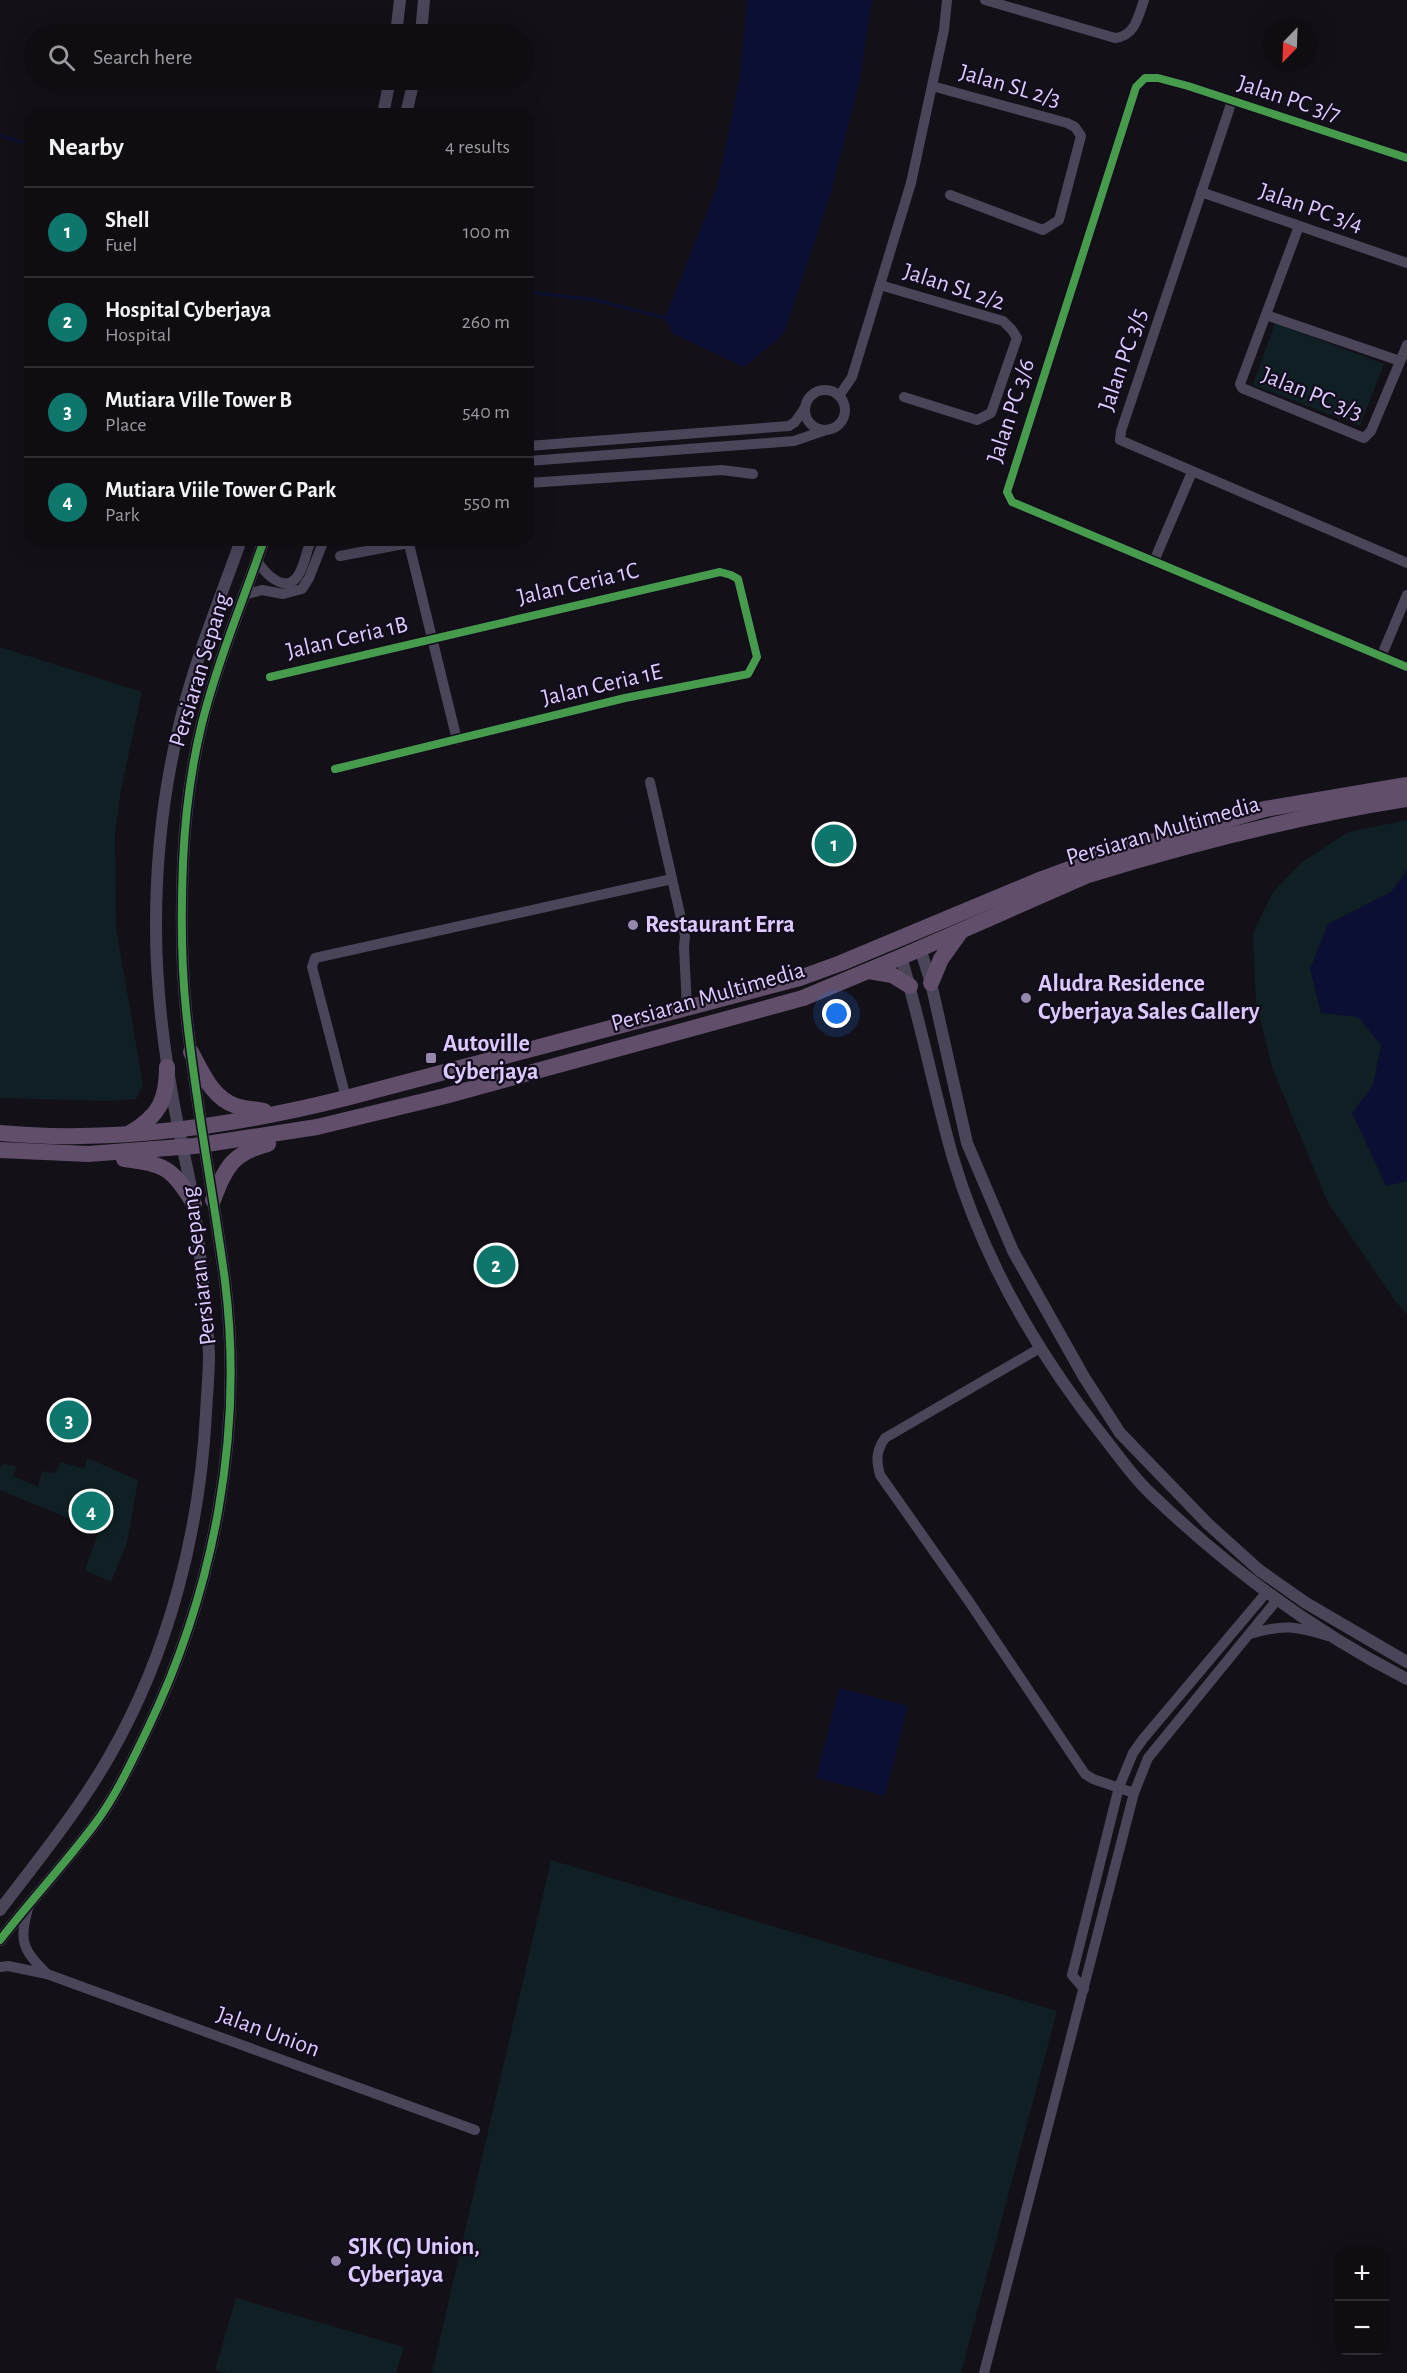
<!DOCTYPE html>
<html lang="en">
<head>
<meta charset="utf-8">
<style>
  :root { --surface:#0f0c12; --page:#1d1a20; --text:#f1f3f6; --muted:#9b9b9f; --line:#2f2c32; --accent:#0f766e }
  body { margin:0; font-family:"Alegreya Sans",sans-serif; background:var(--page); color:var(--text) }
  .controls { position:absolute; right:18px; bottom:18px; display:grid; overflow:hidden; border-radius:12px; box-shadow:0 6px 24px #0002 }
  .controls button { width:54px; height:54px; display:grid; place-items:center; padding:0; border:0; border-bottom:2px solid var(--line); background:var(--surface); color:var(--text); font:30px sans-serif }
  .compass { position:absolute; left:1263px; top:18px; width:54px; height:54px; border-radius:50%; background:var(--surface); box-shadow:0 6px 24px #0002; rotate:203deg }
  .you { position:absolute; left:837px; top:1014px; width:21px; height:21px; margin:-15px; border:4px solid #fff; border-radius:50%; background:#1a73e8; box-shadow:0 0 0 9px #1a73e833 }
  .badge { display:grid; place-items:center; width:39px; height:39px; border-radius:50%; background:var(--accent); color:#fff; font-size:20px; font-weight:700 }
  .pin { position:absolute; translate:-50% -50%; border:3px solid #fff; box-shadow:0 2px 6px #0006 }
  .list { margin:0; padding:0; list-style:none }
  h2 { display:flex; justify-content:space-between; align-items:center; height:78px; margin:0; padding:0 24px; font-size:26px }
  h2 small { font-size:20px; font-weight:400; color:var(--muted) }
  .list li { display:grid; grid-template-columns:39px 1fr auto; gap:18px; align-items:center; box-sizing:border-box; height:90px; padding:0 24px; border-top:2px solid var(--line) }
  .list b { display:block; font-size:22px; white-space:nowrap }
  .list p { margin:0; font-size:20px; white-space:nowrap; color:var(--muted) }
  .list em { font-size:20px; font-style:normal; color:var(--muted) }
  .icon { flex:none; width:33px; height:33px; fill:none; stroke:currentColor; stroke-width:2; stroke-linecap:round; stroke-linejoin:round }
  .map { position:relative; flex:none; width:1407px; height:2373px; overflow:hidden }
  .search { position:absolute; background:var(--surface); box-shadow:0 6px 24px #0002; left:24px; top:24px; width:510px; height:66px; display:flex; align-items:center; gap:15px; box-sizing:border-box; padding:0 21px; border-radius:33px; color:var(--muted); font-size:22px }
  .panel { position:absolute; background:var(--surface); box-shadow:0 6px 24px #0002; left:24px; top:108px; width:510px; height:438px; border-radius:18px }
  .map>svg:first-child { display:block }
  .green { fill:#101f23 }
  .water { fill:#0b0f33 }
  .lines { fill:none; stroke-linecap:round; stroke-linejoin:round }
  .stream { stroke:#0b0f33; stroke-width:3 }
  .minor { stroke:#4a4559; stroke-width:10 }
  .tertiary { stroke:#4a4559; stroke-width:12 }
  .primary { stroke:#604e6a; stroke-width:16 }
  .cycleway-casing { stroke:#130c1c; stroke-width:11 }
  .cycleway { stroke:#469c4c; stroke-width:8 }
  .poi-dot { fill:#9688ad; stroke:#130c1c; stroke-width:2 }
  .labels { text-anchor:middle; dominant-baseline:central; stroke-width:4.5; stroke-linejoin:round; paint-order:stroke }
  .street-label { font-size:24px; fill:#dcc9fd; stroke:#130c1c }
  .poi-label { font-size:24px; font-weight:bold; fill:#dcc9fd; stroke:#130c1c; text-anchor:start }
</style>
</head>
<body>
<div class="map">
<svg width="1407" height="2373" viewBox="0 0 1407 2373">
  <rect width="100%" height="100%" fill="#141018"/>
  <g class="green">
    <path d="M 1275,323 L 1384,364 L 1360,426 L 1253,385 Z"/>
    <path d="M 0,647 L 142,692 L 121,790 L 115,833 L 116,928 L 143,1085 L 136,1099 L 109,1101 L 0,1098 Z"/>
    <path d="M 1407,820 L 1407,1314 L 1396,1302 L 1328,1203 L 1272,1067 L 1256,1002 L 1253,933 L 1273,892 L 1302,862 L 1348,832 Z"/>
    <path d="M 87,1458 L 138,1480 L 127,1543 L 111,1582 L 85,1570 L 99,1531 L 0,1490 L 0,1467 L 3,1464 L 17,1466 L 13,1476 L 38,1487 L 42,1471 L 55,1473 L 61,1462 L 84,1469 Z"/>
    <path d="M 551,1860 L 1057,2011 L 961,2373 L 432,2373 Z"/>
    <path d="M 236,2298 L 404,2347 L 396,2373 L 226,2373 L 215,2370 Z"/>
  </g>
  <g class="water">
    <path d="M 747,0 L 872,0 L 860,80 L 830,196 L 784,334 L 744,367 L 673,334 L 665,318 L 717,187 L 740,76 Z"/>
    <path d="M 1407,870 L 1407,1181 L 1386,1186 L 1352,1113 L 1373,1085 L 1381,1045 L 1358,1017 L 1321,1013 L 1310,969 L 1328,924 L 1391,892 Z"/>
    <path d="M 839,1688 L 908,1706 L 885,1796 L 816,1778 Z"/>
  </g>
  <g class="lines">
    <g class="stream">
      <path d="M 0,135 L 30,145"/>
      <path d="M 528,292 L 596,300 L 665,318"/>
    </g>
    <g class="minor">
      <path d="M 985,0 L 1115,38 C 1135,36 1138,17 1144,0"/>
      <path d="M 932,86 L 1067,123 L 1075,127 L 1081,136 L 1059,220 L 1043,230 L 950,195"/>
      <path d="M 1232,101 L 1121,431 L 1120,440 L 1407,563"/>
      <path d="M 1407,158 L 1188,86 L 1158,78 L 1145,78 L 1136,87 L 1007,492 L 1012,502 L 1407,667"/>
      <path d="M 1201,192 L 1407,263"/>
      <path d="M 1299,226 L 1240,384 L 1242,388 L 1364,438 L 1371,431 L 1407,345"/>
      <path d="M 880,285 L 1003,321 L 1012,330 L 1017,338 L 991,413 L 977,420 L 904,397"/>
      <path d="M 1266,315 L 1400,361"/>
      <circle cx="825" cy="410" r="20"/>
      <path d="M 839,396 L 852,377 L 911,183 L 944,30 L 947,0"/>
      <path d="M 528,446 L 789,426 L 795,422 L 804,409"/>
      <path d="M 528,461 L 794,441 L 826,430"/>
      <path d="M 528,483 L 722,470 L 753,474"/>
      <path d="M 408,540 L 457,740"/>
      <path d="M 340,556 L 409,543"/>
      <path d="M 257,561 C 266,575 288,597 300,572 C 305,562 307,550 311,540"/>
      <path d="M 1154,561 L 1192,472"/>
      <path d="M 244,595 L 262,590 L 283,594 L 302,589 L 309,578 L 324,540"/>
      <path d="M 1381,657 L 1407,595"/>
      <path d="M 270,677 L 720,572 L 731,575 L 738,579 L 757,657 L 748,674 L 625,698 L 335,769"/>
      <path d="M 650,782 L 685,936 L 684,947 L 687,1009"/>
      <path d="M 346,1098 L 312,967 L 315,958 L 672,879"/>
      <path d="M 1040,1348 L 885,1438 C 876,1451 876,1460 880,1475 L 968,1600 L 1085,1774 L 1093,1779 L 1134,1793"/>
      <path d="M 1250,1634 C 1283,1624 1295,1626 1328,1636"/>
      <path d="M 0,1967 L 8,1966 L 47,1974 C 21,1948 19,1941 29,1905"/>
      <path d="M 47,1974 L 475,2130"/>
      <path d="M 1084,1989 L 1072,1975 L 1119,1787 L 1133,1753 L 1143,1739 L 1266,1593"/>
      <path d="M 984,2373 L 1134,1793 L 1148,1758 L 1276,1601"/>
    </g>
    <g class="tertiary">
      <path d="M 396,34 L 400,0"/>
      <path d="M 421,34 L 424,0"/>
      <path d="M 383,114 L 390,80"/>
      <path d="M 406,114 L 414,80"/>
      <path d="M 920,948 L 931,983 L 967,1143 L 1013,1251 L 1084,1377 L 1120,1433 L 1208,1524 L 1259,1570 L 1306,1603 L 1407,1662"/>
      <path d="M 901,957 C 921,1023 934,1092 953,1158 C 984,1262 1039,1356 1106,1440 C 1120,1458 1134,1478 1150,1493 C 1228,1568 1311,1630 1407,1679"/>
      <path d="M 0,1910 C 38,1860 78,1811 109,1757 C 169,1653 200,1531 206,1413 C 207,1394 209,1374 209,1355 C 207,1305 200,1254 194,1204 C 190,1178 183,1152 178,1126 C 165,1061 156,992 156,925 C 156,856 164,786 181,718 C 196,657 220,599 241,540"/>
      <path d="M 0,1940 C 30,1901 64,1865 94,1825 C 116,1796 132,1761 148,1728 C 214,1590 244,1434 225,1281 C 213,1191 195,1101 186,1010 C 181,961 181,911 183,862 C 185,815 191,768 202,723 C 218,660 243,601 264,540"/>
    </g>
    <g class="primary">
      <path d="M 869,971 L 892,975 L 910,986"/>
      <path d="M 931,983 L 941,959 L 961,931"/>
      <path d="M 191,1052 C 202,1072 212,1098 236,1106 C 245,1109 255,1109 264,1111"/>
      <path d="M 0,1133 C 116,1144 234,1126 346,1098 L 800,978 L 841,963 L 1042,879 L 1113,853 L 1265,809 L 1407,785"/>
      <path d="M 130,1133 C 159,1116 167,1100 167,1067"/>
      <path d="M 0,1150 L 88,1154 L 194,1146 L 317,1127 L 445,1096 L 803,998 L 901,957 L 1088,875 C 1193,843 1298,816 1407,799"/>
      <path d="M 124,1159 C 164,1164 172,1167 194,1204"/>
      <path d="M 213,1200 C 226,1167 232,1153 268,1144"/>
    </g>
    <g class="cycleway-casing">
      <g id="cycleway">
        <path d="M 1407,158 L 1188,86 L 1158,78 L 1145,78 L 1136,87 L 1007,492 L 1012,502 L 1407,667"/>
        <path d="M 270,677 L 720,572 L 731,575 L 738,579 L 757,657 L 748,674 L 625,698 L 335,769"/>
        <path d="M 0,1940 C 30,1901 64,1865 94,1825 C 116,1796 132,1761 148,1728 C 214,1590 244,1434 225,1281 C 213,1191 195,1101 186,1010 C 181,961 181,911 183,862 C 185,815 191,768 202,723 C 218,660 243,601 264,540"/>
      </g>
    </g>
    <use href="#cycleway" class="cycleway"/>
  </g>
  <g class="poi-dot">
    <circle cx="633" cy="925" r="6"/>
    <circle cx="1026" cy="998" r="6"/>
    <rect x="425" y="1052" width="12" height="12" rx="3"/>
    <circle cx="336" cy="2261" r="6"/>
  </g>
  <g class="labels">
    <g class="street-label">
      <text transform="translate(1010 86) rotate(16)">Jalan SL 2/3</text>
      <text transform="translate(1289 99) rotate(18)">Jalan PC 3/7</text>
      <text transform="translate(1311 208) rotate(19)">Jalan PC 3/4</text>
      <text transform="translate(954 287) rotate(18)">Jalan SL 2/2</text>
      <text transform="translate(1123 360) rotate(-71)">Jalan PC 3/5</text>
      <text transform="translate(1312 394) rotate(22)">Jalan PC 3/3</text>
      <text transform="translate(1011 411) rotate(-72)">Jalan PC 3/6</text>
      <text transform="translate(578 584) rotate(-13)">Jalan Ceria 1C</text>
      <text transform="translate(347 638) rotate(-13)">Jalan Ceria 1B</text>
      <text transform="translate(200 670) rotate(-73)">Persiaran Sepang</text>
      <text transform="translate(602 685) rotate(-13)">Jalan Ceria 1E</text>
      <text transform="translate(1163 831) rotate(-16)">Persiaran Multimedia</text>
      <text transform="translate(708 997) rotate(-16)">Persiaran Multimedia</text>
      <text transform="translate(199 1266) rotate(-97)">Persiaran Sepang</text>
      <text transform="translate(268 2032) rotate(20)">Jalan Union</text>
    </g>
    <g class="poi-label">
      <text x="645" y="925">Restaurant Erra</text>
      <text x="1038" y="984">Aludra Residence<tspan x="1038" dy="28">Cyberjaya Sales Gallery</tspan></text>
      <text x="443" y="1044">Autoville<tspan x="443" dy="28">Cyberjaya</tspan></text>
      <text x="348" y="2247">SJK (C) Union,<tspan x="348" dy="28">Cyberjaya</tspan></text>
    </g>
  </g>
</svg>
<div class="controls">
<button>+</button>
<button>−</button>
</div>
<svg class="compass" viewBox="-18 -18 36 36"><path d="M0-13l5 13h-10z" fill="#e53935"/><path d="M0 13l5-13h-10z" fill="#9b9b9f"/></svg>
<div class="you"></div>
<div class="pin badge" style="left:834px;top:844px">1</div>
<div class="pin badge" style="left:496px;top:1265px">2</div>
<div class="pin badge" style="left:69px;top:1420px">3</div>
<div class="pin badge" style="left:91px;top:1511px">4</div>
<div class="search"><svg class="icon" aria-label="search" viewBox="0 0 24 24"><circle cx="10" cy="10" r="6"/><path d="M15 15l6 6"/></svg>Search here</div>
<section class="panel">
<h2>Nearby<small>4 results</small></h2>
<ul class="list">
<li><span class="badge">1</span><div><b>Shell</b><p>Fuel</p></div><em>100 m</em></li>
<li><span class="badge">2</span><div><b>Hospital Cyberjaya</b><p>Hospital</p></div><em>260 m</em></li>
<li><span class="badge">3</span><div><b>Mutiara Ville Tower B</b><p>Place</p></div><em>540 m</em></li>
<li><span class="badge">4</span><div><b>Mutiara Viile Tower G Park</b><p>Park</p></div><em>550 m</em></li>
</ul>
</section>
</div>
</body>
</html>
